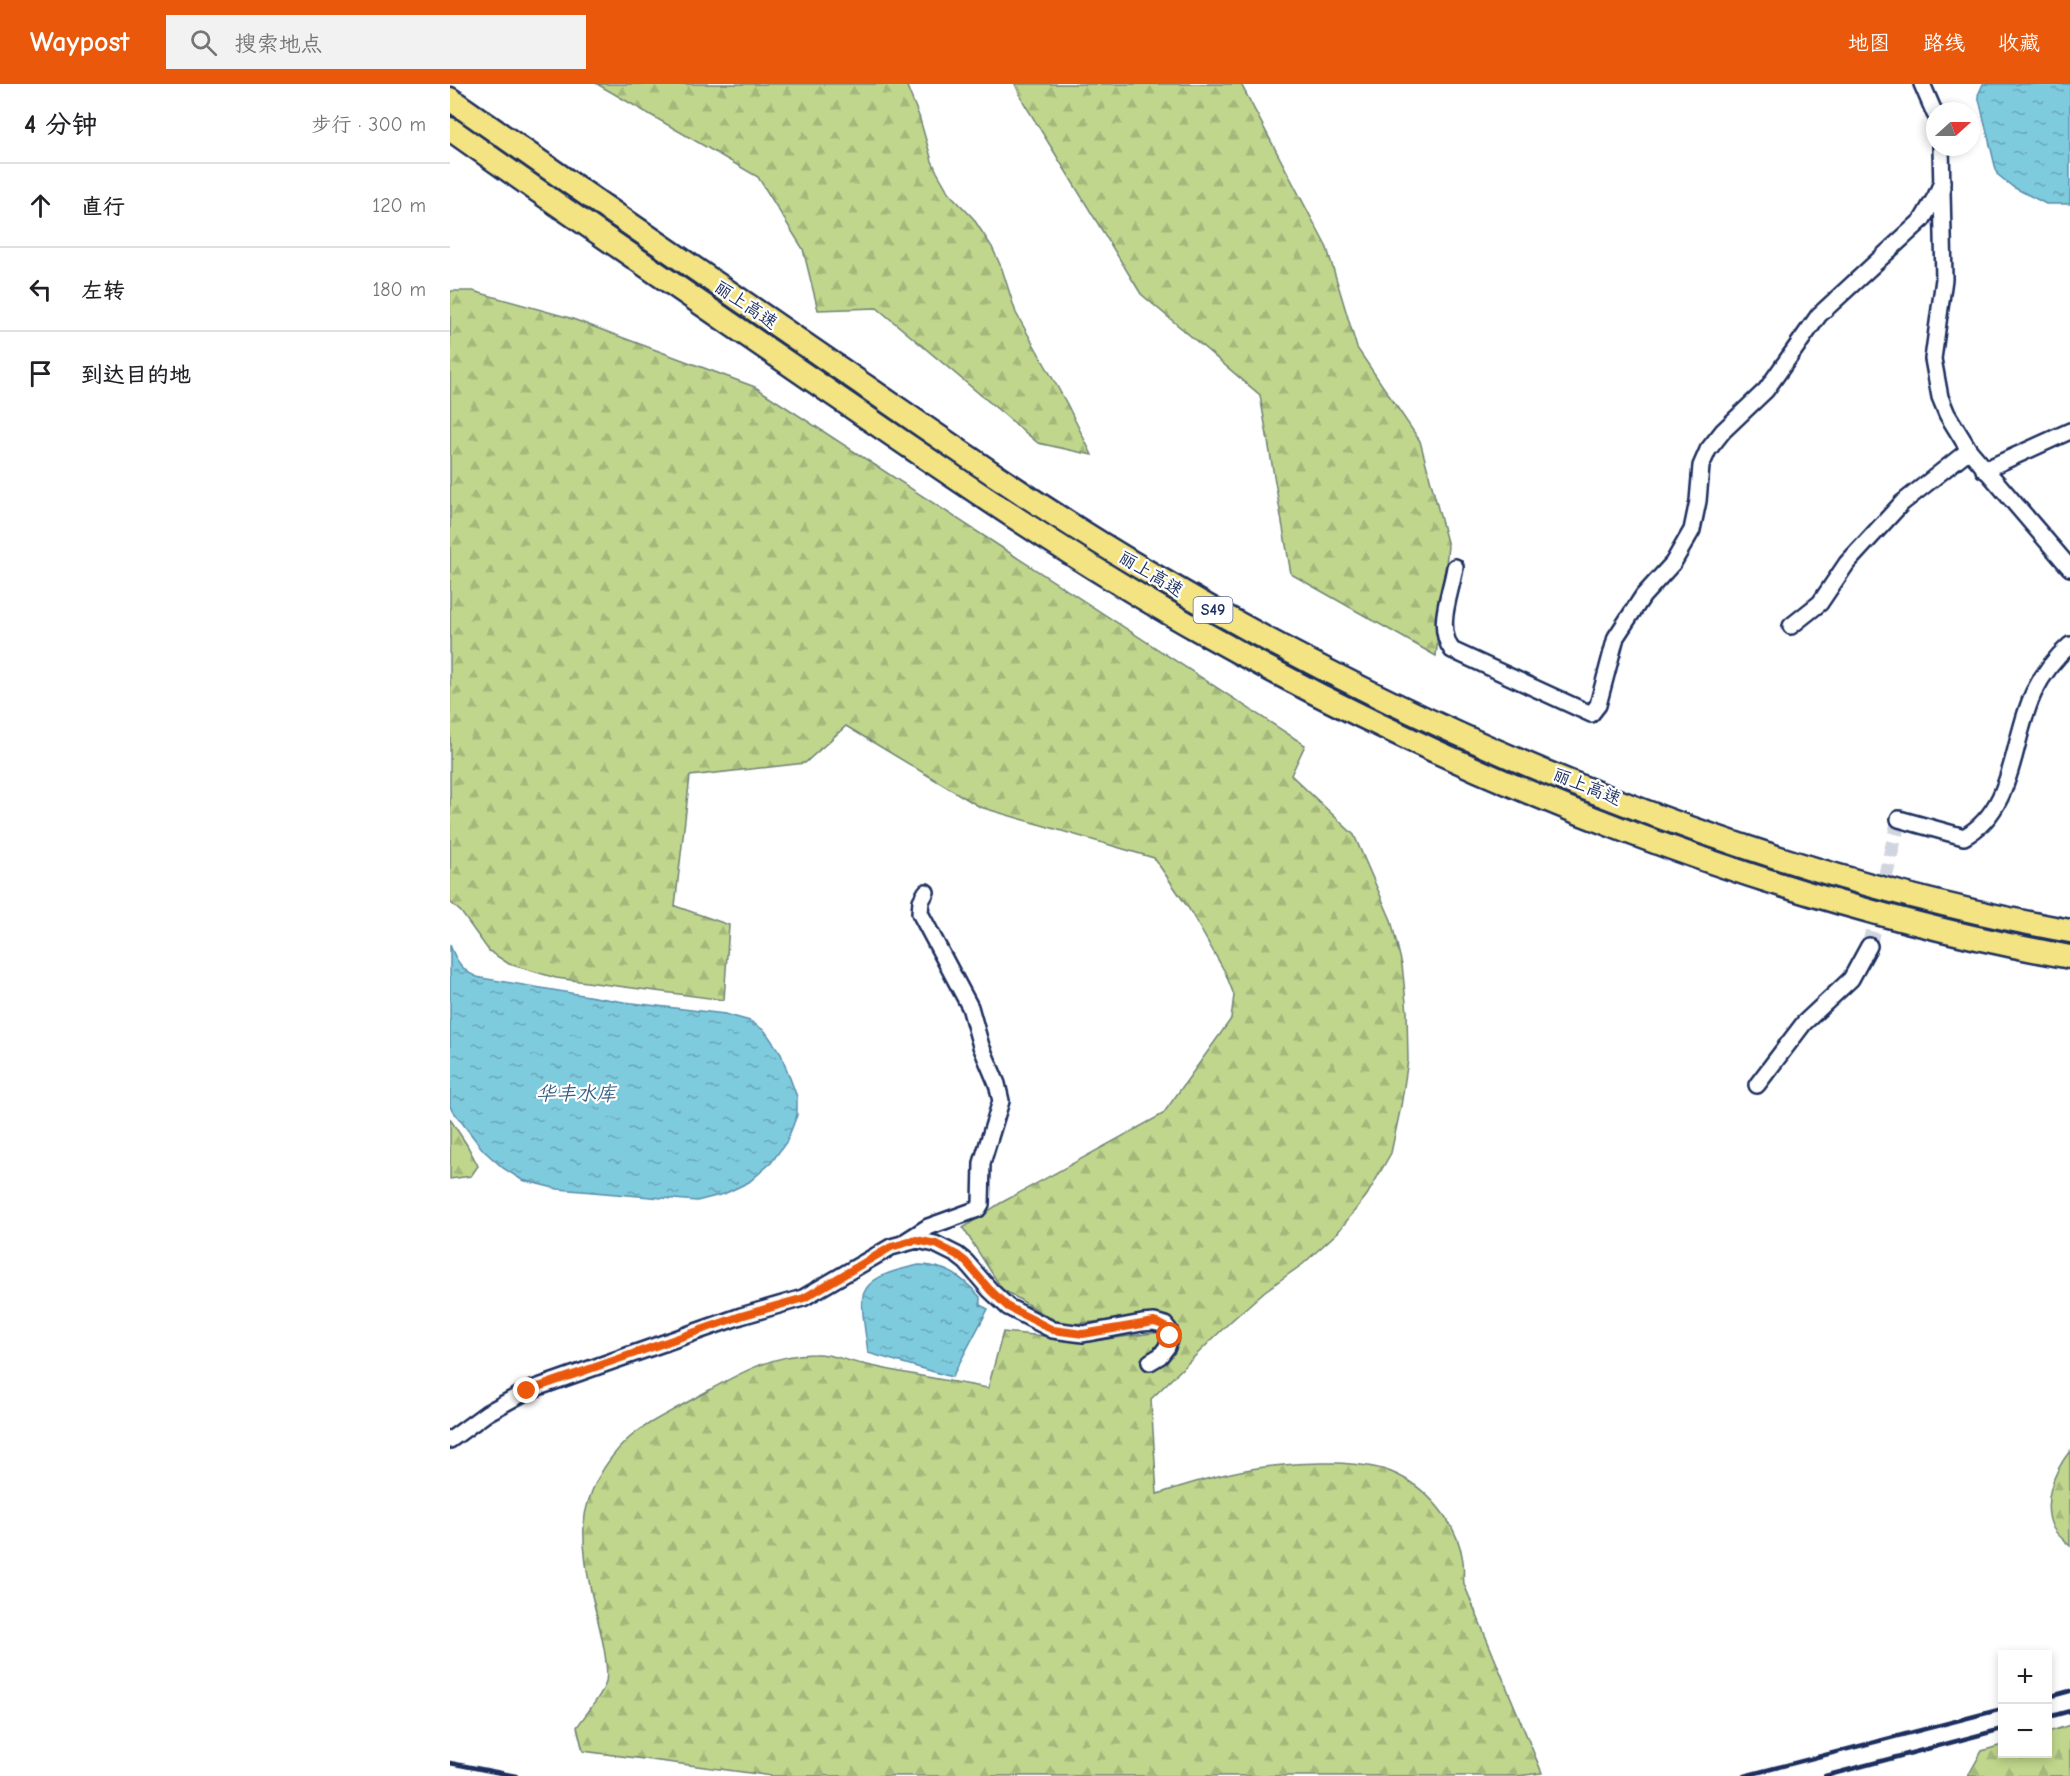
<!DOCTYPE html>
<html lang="zh">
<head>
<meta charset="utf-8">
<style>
  :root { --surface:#fff; --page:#f2f2f2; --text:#202124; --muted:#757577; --line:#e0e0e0; --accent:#ea580c }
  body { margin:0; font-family:"Comic Neue","LXGW WenKai TC",sans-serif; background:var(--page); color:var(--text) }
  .controls { position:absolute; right:18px; bottom:18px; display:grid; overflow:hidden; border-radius:0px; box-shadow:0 3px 9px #0003 }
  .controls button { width:54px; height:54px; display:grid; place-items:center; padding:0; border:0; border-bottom:2px solid var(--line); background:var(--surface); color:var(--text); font:30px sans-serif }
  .compass { position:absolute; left:1476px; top:18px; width:54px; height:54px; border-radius:50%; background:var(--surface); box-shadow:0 3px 9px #0003; rotate:69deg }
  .stop { position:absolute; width:18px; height:18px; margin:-14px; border:4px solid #ea580c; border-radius:50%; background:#fff }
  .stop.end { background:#ea580c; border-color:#fff; box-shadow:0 2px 6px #0008 }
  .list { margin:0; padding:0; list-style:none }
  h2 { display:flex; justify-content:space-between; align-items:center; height:78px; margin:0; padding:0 24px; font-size:26px }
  h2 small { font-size:20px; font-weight:400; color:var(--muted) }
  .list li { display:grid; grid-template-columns:39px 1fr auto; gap:18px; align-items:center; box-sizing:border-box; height:84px; padding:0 24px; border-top:2px solid var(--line) }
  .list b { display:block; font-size:22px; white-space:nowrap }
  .list em { font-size:20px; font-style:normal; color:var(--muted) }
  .icon { flex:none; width:33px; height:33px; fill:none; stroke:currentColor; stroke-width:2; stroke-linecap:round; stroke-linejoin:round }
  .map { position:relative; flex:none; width:1620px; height:1692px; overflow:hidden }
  header { display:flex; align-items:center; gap:36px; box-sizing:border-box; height:84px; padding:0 30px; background:var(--accent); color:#fff }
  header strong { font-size:28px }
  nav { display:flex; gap:33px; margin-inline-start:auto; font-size:21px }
  .search { width:420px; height:54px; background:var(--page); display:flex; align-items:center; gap:15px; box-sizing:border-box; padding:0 21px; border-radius:0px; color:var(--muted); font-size:22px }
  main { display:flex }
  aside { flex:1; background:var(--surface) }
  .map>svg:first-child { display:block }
  .forest { fill:url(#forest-firs); stroke:#6e8275; stroke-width:1.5 }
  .water { fill:url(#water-ripples); stroke:#578dab; stroke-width:1.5 }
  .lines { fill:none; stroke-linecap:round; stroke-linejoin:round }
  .minor-tunnel { stroke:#d1d5df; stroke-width:15; stroke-dasharray:15 8; stroke-linecap:butt }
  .minor-casing { stroke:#1b2f5e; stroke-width:20 }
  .highway-casing { stroke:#1b2f5e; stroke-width:27 }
  .minor { stroke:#fff; stroke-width:15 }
  .highway { stroke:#f4e382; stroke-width:22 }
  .rail { stroke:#1b2f5e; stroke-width:4.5 }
  .route { stroke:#ea580c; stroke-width:8 }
  .labels { text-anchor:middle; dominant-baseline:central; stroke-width:4.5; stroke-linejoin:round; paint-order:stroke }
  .shield { fill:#fff; stroke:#5f6d8e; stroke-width:1.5 }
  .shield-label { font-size:16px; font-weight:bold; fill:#1b2f5e }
  .street-label { font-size:18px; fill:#1b2f5e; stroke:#fff }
  .water-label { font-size:20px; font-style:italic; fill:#395e84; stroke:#fff }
</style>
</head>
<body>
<header>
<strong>Waypost</strong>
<div class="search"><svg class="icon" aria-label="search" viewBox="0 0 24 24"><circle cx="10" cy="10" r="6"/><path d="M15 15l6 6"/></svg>搜索地点</div>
<nav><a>地图</a><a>路线</a><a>收藏</a></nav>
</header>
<main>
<aside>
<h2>4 分钟<small>步行 · 300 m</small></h2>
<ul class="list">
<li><svg class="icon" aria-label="ahead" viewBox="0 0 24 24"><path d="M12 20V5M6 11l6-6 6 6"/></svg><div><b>直行</b></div><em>120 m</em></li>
<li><svg class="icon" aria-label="left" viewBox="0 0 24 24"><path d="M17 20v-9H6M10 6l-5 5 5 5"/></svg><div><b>左转</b></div><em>180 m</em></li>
<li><svg class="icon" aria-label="arrive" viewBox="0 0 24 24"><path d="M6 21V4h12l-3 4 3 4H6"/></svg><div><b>到达目的地</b></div></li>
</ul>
</aside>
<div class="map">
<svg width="1620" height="1692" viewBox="0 0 1620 1692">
  <defs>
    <pattern id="forest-firs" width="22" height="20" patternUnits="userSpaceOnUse" patternTransform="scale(1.5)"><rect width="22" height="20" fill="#c0d68c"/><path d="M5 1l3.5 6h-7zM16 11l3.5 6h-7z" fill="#a4b87b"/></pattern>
    <pattern id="water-ripples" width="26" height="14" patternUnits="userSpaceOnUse" patternTransform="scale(1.5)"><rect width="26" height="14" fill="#7fcbde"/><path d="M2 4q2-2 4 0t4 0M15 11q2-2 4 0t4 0" fill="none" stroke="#67a5b7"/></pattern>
  </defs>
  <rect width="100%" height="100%" fill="#fff"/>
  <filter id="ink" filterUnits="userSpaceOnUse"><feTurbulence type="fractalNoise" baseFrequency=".0167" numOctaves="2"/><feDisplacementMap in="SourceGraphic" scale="12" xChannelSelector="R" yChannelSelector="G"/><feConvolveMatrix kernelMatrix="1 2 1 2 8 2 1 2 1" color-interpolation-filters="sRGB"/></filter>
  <g filter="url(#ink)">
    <g class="forest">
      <path d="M 147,0 L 456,0 L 469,32 L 482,77 L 487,88 L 499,109 L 523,134 L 542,163 L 552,185 L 566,229 L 617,320 L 642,371 L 588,359 L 427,224 L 368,226 L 353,165 L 308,93 Z"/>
      <path d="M 565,0 L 791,0 L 877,164 L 907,264 L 970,357 L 998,462 L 986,572 L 841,490 L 810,311 L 691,210 L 574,19 Z"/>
      <path d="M 0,207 L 23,207 L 120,234 L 305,303 L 855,661 L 841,691 L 904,751 L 941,836 L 952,881 L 957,928 L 958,976 L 951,1022 L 941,1069 L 917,1111 L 888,1148 L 853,1180 L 815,1207 L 780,1238 L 701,1315 L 707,1410 C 715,1408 722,1405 729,1403 C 758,1394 793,1385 823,1382 C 855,1378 911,1376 941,1388 C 976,1402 1008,1439 1013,1477 C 1014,1484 1013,1492 1014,1500 L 1092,1689 L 1068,1692 L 322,1692 L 133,1667 L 127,1643 C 136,1630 149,1615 155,1601 C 162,1583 145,1527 141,1507 C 136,1485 133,1462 134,1440 C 136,1409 155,1377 177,1356 C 193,1341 215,1331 234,1320 C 275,1298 316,1270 364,1270 C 381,1269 396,1277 413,1280 C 454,1290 496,1296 538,1304 L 553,1248 L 642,1257 L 726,1246 L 705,1232 L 612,1241 L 552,1205 L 513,1144 L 549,1120 L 713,1030 L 781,935 L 784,911 L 775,888 L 739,825 L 704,774 L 530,723 L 396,642 L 355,679 L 240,692 L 225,822 L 279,841 L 274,916 L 106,894 L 59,880 L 39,867 L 11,828 L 0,818 Z"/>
      <path d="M 0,1035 L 17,1061 L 28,1082 L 21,1092 L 0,1095 Z"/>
      <path d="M 1620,1367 L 1620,1462 C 1615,1457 1607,1451 1603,1444 C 1591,1419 1604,1387 1620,1367 Z"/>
      <path d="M 1620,1641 L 1620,1692 L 1518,1692 L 1532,1667 L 1552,1661 L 1552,1670 L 1598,1670 L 1598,1648 Z"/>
    </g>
    <g class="water">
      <path d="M 1533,0 L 1620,0 L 1620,120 L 1596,120 L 1563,103 L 1547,90 L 1528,11 Z"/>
      <path d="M 0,861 C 6,877 14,890 31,894 L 174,918 L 275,930 L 300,937 L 315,947 L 331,970 L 347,1013 L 347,1031 L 337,1057 L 321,1079 L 299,1098 L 274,1110 L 247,1117 L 108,1105 L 72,1096 L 53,1084 L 33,1066 L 0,1023 Z"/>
      <path d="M 469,1181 C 496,1181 512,1193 530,1213 L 530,1221 L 538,1225 L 502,1293 L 418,1269 C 417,1257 410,1222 413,1212 C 418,1191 451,1185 469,1181 Z"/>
    </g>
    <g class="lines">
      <path class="minor-tunnel" d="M 1419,862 L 1449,735"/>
      <g class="minor-casing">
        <g id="minor">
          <path d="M 1472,0 L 1485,30"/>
          <path d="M 1491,63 L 1494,195 L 1483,275 L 1490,313 L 1497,330 L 1519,366 L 1620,484"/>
          <path d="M 1534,386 L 1620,347"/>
          <path d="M 1005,483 C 1001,510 985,542 1002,566 L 1141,630 L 1148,621 L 1166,553 L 1193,512 L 1223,479 L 1242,446 L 1248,417 L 1251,382 L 1258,366 L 1273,347 L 1316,306 L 1369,231 L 1472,136 L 1486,112 L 1492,98"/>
          <path d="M 1341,542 L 1370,519 L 1397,479 L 1452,419 L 1519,366"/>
          <path d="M 1449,735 L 1514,753 C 1566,724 1561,656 1584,608 C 1593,590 1605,574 1620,561"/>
          <path d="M 1307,1001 L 1354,939 L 1401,895 L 1419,862"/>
          <path d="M 456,1157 L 478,1143 L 528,1125 L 531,1120 L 532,1079 L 551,1017 L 547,1000 L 531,962 L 520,923 L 470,829 L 471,817 L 476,808"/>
          <path d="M 0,1356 L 37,1329 L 77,1307 L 291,1232 L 353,1214 L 441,1163 L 467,1156 L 485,1160 L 507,1171 L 516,1178 L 540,1206 L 558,1223 L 603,1246 L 633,1250 L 692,1239 L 704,1238 L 715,1241 L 719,1246 L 720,1252 L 717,1263 L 710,1272 L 700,1278"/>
        </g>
      </g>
      <g class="highway-casing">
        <g id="highway">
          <path d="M 0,15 C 131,107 263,198 395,288 C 496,358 597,429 703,491 C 981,655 1302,789 1620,847"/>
          <path d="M 0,45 C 128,136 258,224 387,313 C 509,397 630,480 759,552 C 1021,699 1324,819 1620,873"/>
        </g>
      </g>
      <use href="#minor" class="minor"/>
      <use href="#highway" class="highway"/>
      <g class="rail">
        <path d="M 1598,1613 L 1620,1607"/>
        <path d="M 1598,1633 L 1620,1627"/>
        <path d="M 0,1679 L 66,1692"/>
        <path d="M 1294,1692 L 1552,1625"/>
        <path d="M 1375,1692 L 1552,1645"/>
      </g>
    </g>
  </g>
  <g class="lines" filter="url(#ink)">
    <path class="route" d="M 77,1307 L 291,1232 L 354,1214 L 441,1163 L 466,1156 L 486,1160 L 507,1171 L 516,1178 L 540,1206 L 558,1223 L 603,1246 L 633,1250 L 704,1238 C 713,1241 718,1242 720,1252"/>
  </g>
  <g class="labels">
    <rect class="shield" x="743.5" y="513" width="39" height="26" rx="4.5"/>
    <g class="shield-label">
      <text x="763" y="526">S49</text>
    </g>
    <g class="street-label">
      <text transform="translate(296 221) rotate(34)">丽上高速</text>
      <text transform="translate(701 490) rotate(31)">丽上高速</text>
      <text transform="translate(1137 703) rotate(22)">丽上高速</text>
    </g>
    <g class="water-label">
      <text x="126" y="1009">华丰水库</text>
    </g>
  </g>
</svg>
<div class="controls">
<button>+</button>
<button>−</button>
</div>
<svg class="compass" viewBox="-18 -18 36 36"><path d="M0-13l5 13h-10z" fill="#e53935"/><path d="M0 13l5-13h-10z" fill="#757577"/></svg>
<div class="stop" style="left:720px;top:1252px"></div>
<div class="stop end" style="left:77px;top:1307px"></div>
</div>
</main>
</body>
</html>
